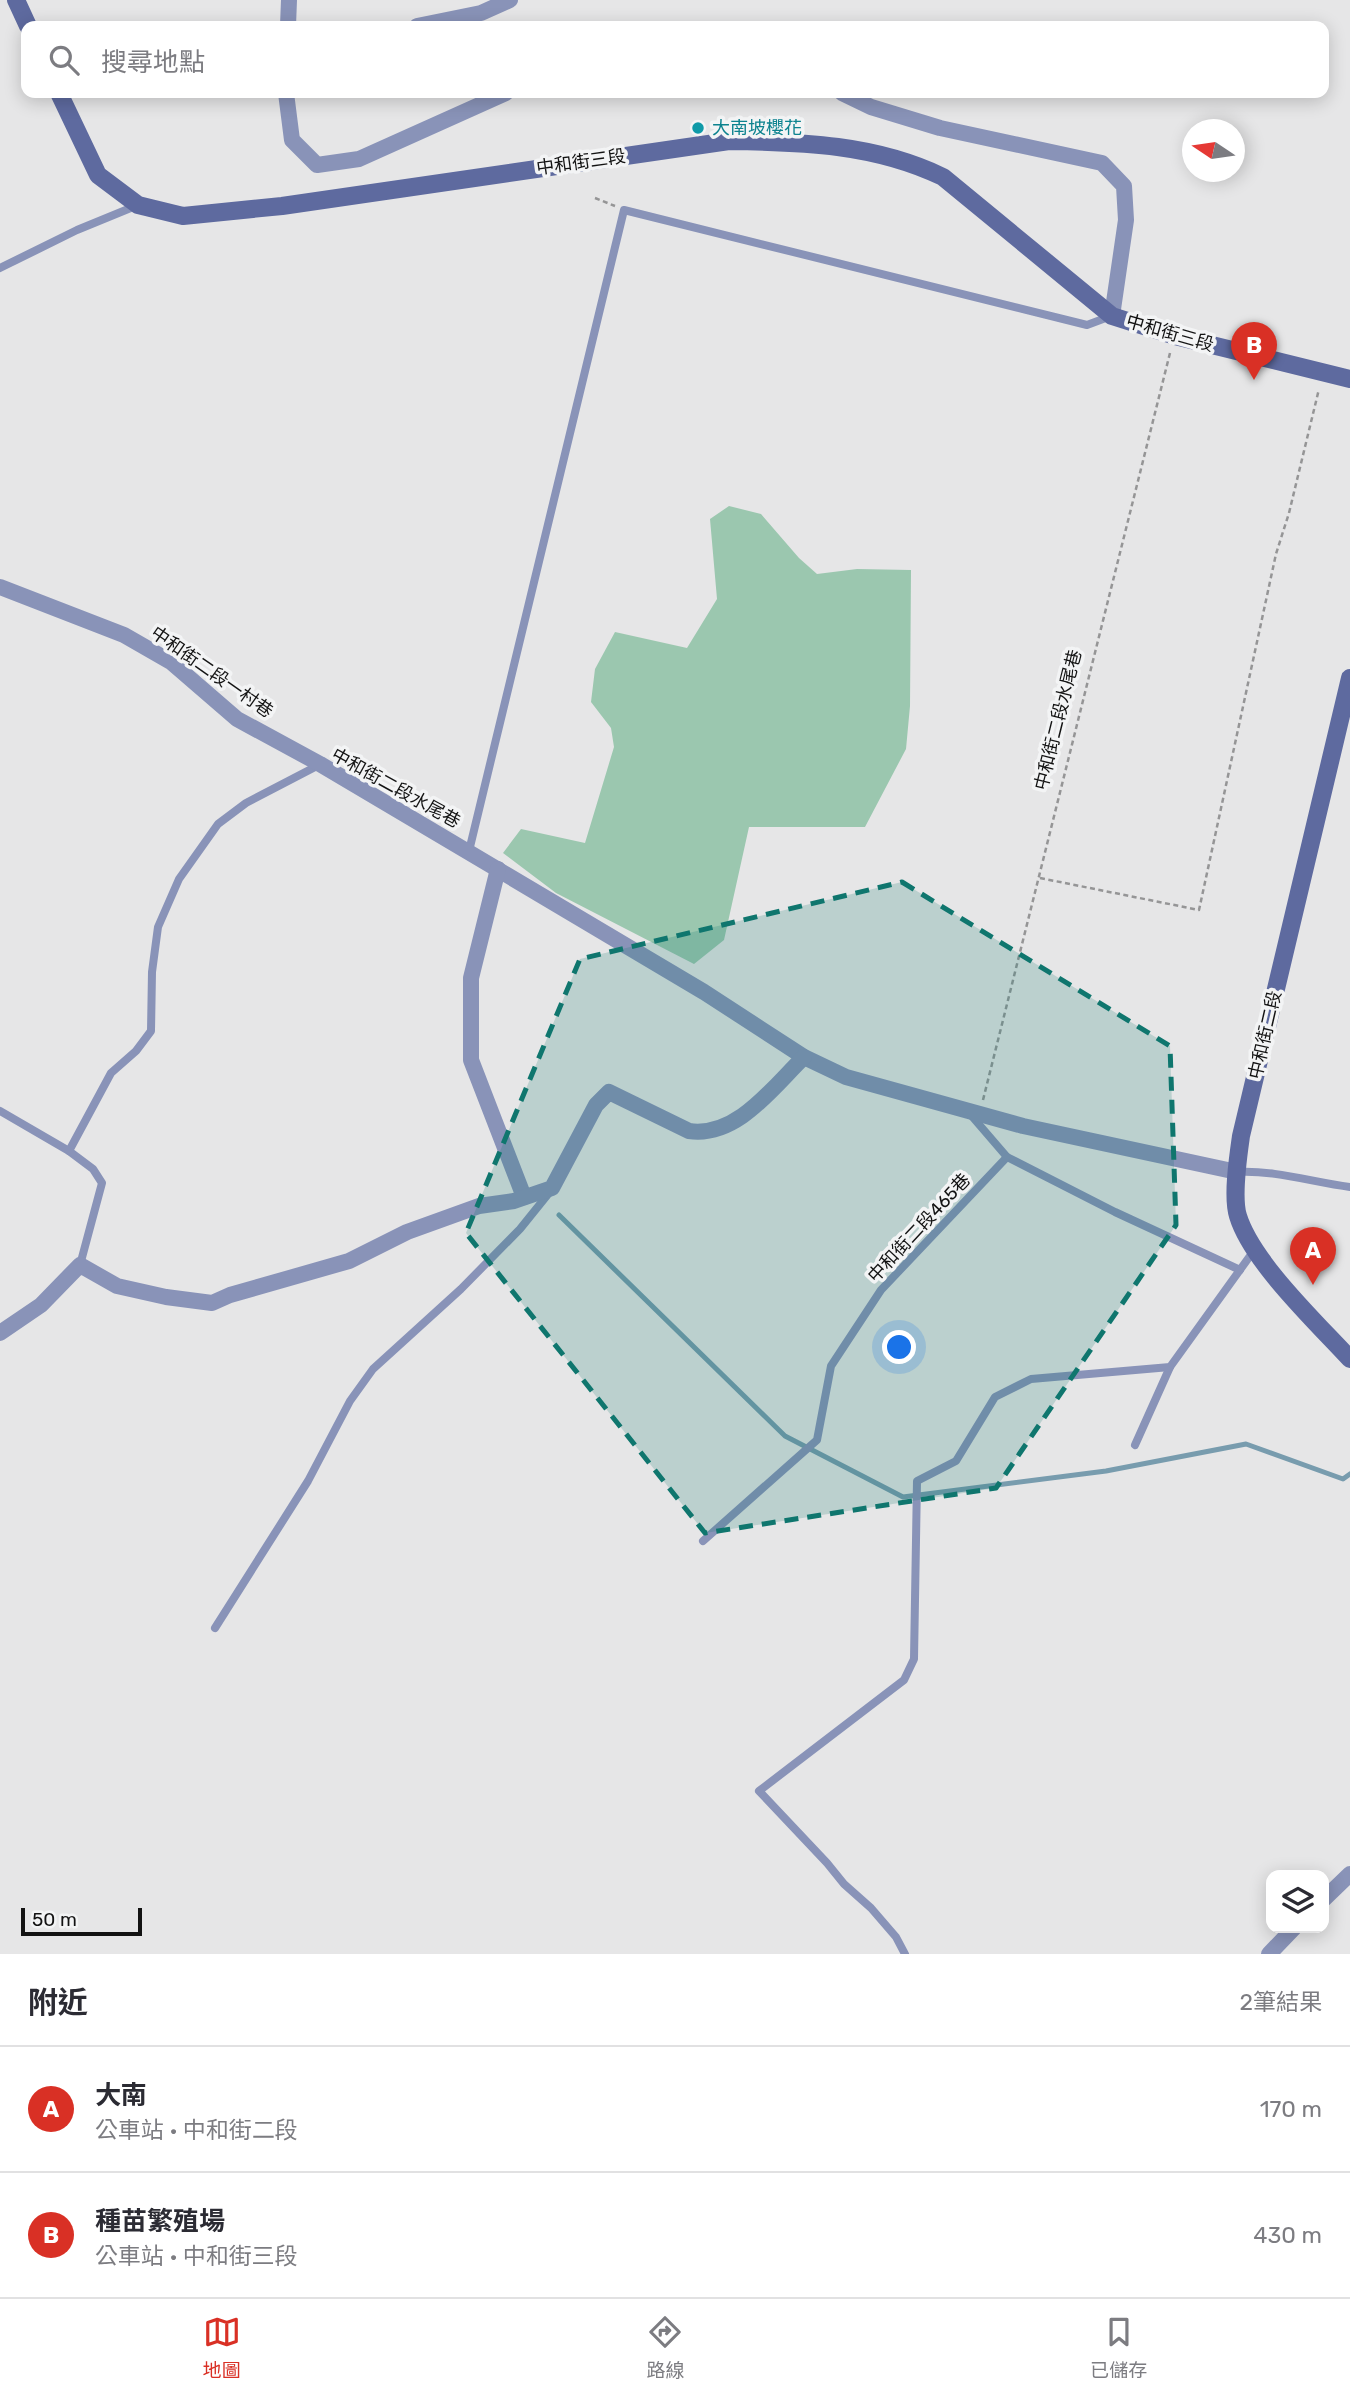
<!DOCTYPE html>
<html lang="zh-TW">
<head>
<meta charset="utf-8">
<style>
  :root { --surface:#fff; --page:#f2f2f3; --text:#2b2b33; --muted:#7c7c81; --line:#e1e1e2; --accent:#d93025 }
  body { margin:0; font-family:Rubik,"Noto Sans TC",sans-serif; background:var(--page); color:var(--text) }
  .controls { position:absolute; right:21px; bottom:21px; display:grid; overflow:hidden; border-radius:14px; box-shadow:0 4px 18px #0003 }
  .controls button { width:63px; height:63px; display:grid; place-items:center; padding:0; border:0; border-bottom:2px solid var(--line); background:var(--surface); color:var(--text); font:35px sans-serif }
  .compass { position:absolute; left:1182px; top:119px; width:63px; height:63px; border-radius:50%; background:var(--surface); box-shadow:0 4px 18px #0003; rotate:283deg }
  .scale { position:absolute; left:21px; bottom:18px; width:121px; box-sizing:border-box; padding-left:7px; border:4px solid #131313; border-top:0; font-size:19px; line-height:24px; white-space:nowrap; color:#131313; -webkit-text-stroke:5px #f3f4f5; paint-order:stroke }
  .you { position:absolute; left:900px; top:1348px; width:24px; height:24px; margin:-18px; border:5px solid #fff; border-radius:50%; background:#1a73e8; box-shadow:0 0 0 10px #1a73e833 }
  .badge { display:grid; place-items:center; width:46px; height:46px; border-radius:50%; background:var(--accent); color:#fff; font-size:23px; font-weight:700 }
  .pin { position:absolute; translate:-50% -58px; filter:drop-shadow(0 2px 4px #0008) }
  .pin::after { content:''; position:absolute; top:37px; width:24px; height:21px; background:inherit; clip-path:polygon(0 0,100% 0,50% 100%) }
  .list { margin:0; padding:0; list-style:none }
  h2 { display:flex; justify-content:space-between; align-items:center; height:91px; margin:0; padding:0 28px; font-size:30px }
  h2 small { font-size:23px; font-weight:400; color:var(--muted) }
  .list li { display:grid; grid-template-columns:46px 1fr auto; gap:21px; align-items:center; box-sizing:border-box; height:126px; padding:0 28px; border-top:2px solid var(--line) }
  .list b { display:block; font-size:26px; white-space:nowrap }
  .list p { margin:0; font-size:23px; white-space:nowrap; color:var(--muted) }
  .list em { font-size:23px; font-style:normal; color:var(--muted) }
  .icon { flex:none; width:38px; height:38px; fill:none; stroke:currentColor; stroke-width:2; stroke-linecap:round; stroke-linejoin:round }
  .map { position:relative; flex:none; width:1350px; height:1954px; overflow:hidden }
  .search { position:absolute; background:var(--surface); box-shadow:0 4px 18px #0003; left:21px; right:21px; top:21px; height:77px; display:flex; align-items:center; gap:18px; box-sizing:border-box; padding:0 24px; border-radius:14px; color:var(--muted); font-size:26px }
  .sheet { height:343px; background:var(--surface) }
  nav { display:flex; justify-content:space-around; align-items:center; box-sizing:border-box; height:98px; border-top:2px solid var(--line); background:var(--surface); font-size:19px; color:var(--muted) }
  nav a { display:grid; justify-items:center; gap:4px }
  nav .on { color:var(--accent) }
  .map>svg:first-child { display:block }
  .green { fill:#9bc7af }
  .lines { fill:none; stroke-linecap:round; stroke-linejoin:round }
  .stream { stroke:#789cae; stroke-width:5 }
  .path { stroke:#959596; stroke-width:2.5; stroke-dasharray:5 3.5; stroke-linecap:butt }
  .lane { stroke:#8993b8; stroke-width:8 }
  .street { stroke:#8993b8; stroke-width:16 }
  .secondary { stroke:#5e6a9f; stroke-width:18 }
  .marked { fill:#0f766e; fill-opacity:0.2; stroke:#0f766e; stroke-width:5; stroke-dasharray:14 9; stroke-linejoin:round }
  .culture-dot { fill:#0f9aa8; stroke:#f3f4f5; stroke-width:2.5 }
  .labels { text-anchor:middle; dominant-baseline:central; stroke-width:7; stroke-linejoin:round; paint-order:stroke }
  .culture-label { font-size:18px; fill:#0d838f; stroke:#f3f4f5; text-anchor:start }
  .street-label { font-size:18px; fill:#131313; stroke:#f3f4f5 }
</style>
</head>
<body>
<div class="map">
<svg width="1350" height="1954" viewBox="0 0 1350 1954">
  <rect width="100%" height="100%" fill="#e6e6e7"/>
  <path class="green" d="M 729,506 L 761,514 L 799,558 L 817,574 L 857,569 L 911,570 L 910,706 L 906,749 L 865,827 L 749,827 L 724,940 L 694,964 L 556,893 L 503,853 L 521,829 L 585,843 L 614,747 L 611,728 L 591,702 L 595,669 L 615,632 L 687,648 L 717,599 L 710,519 Z"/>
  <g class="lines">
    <path class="stream" d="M 559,1215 L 785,1436 L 903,1497 L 1106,1471 L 1246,1444 L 1343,1479 L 1350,1474"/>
    <g class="path">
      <path d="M 595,198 L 615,206"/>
      <path d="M 1040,878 L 1199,910 L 1276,554 L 1289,513 L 1319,389"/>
      <path d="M 983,1100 L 1170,353"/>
    </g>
    <g class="lane">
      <path d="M 0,268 L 77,230 L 138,205"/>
      <path d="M 469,851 L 624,210 L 1087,325 L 1111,316"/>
      <path d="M 0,1111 L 69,1151"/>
      <path d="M 970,1114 L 1007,1157 L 1115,1212 L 1240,1270"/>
      <path d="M 1237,1172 C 1275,1170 1312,1182 1350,1187"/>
      <path d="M 80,1265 L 102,1183 L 93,1169 L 69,1151 L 111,1073 L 136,1051 L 151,1031 L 152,972 L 158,927 L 179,879 L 218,824 L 246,803 L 319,765"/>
      <path d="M 1135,1445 L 1170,1367"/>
      <path d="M 703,1541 L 817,1440 L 831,1366 L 881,1290 L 1007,1157"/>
      <path d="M 215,1628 L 308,1481 L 350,1401 L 373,1369 L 461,1289 L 520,1229 L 549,1193"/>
      <path d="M 905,1954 L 896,1937 L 871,1908 L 844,1884 L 827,1863 L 759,1791 L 904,1680 L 914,1659 L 917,1481 L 956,1461 L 995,1397 L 1031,1379 L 1170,1367 L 1255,1249"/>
    </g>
    <g class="street">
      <path d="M 288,26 L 289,0"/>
      <path d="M 417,26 L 481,13 L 510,0"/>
      <path d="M 286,93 L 292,140 L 317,165 L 359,159 L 506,93"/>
      <path d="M 842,93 L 871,107 L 940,128 L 1102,163 L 1124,186 L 1126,220 L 1112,316"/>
      <path d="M 0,587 L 124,635 L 171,662 L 237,719 L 320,764 L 704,992 L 804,1057 L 846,1077 L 1023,1126 L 1237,1172"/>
      <path d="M 498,869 L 471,978 L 471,1060 L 524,1197"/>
      <path d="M 0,1333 L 41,1305 L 80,1265 L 117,1286 L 166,1297 L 212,1303 L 230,1295 L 349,1261 L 407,1232 L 479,1206 L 514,1201 L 552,1188 L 596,1105 L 609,1092 L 689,1131 C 737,1138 773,1087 804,1057"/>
      <path d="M 1324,1899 L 1350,1874"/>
      <path d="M 1269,1954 L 1294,1928"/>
    </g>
    <g class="secondary">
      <path d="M 16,0 L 28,26"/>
      <path d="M 59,93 L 98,175 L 138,205 L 183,216 L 282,206 L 729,141 C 802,142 875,144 943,177 L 1112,316 L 1175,336 L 1350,379"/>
      <path d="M 1350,678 L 1241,1136 C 1238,1157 1232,1197 1238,1216 C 1252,1262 1317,1323 1350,1359"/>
    </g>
  </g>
  <path class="marked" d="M 902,882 L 1170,1046 L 1176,1225 L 996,1488 L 705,1533 L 466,1233 L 580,959 Z"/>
  <circle class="culture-dot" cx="698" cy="128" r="7"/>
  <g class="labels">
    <g class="culture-label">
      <text x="712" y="128">大南坡櫻花</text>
    </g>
    <g class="street-label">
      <text transform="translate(581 162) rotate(-8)">中和街三段</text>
      <text transform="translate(1170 333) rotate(16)">中和街三段</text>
      <text transform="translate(212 672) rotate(35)">中和街二段一村巷</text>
      <text transform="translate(1058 720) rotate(-76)">中和街二段水尾巷</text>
      <text transform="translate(396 788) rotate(29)">中和街二段水尾巷</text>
      <text transform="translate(1265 1035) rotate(-77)">中和街二段</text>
      <text transform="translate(919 1228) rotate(-47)">中和街二段465巷</text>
    </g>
  </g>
</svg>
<div class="controls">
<button><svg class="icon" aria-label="layers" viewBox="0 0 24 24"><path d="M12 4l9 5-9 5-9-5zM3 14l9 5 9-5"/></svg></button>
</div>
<svg class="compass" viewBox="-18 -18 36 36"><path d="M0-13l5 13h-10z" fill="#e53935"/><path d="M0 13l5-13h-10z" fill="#7c7c81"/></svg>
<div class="scale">50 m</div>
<div class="you"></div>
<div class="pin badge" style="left:1313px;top:1285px">A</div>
<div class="pin badge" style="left:1254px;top:380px">B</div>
<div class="search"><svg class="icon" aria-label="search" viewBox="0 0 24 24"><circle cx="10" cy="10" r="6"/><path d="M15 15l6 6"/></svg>搜尋地點</div>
</div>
<section class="sheet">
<h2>附近<small>2筆結果</small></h2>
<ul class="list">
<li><span class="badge">A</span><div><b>大南</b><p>公車站 · 中和街二段</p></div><em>170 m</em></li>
<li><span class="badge">B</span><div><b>種苗繁殖場</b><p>公車站 · 中和街三段</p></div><em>430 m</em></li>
</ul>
</section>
<nav>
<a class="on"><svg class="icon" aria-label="map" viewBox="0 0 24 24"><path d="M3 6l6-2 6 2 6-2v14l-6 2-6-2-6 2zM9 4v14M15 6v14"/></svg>地圖</a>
<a><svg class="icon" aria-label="directions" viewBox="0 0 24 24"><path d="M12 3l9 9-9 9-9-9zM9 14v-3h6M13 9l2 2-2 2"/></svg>路線</a>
<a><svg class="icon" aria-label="saved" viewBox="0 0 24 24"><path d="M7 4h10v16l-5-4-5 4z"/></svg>已儲存</a>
</nav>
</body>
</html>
